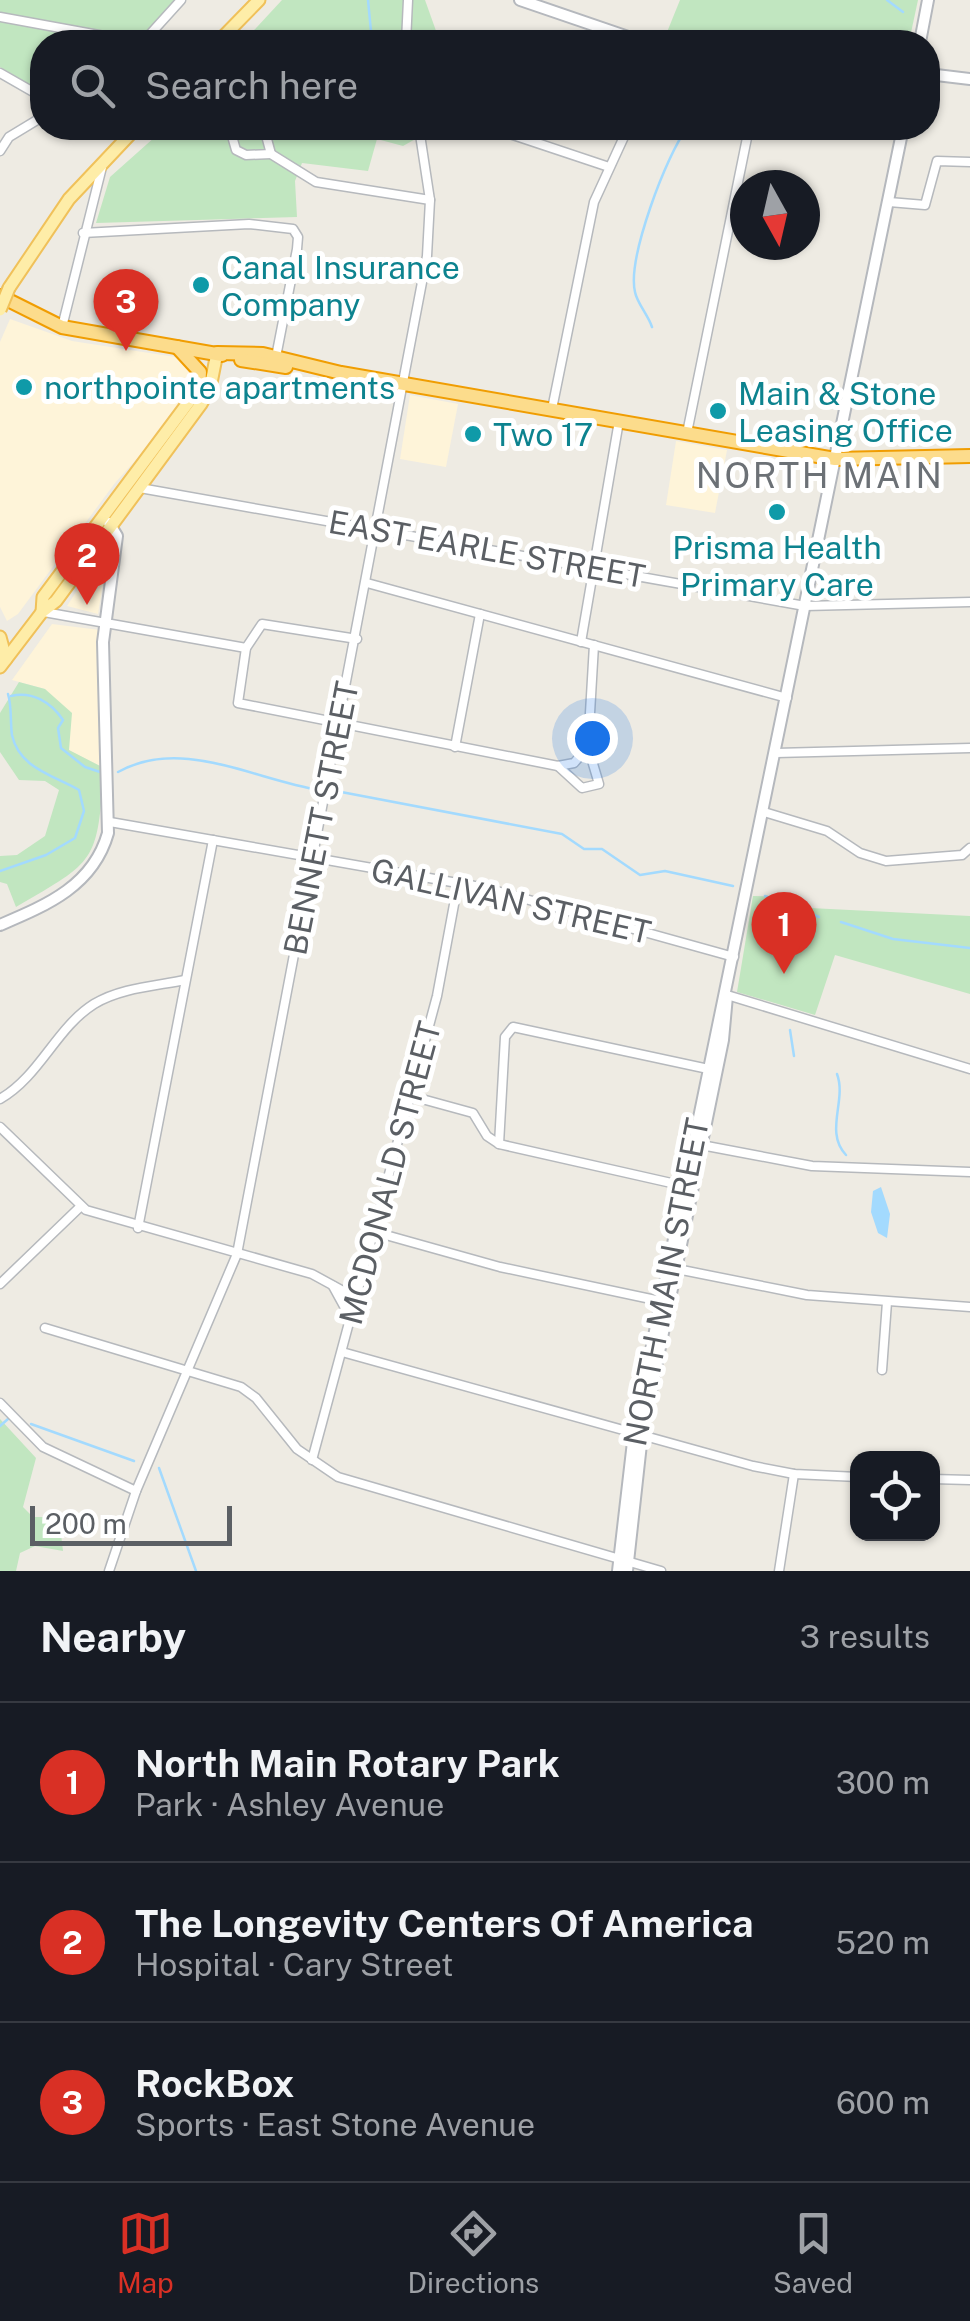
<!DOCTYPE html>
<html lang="en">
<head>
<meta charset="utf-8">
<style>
  :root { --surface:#171b24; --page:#20242c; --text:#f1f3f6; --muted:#9ea1a6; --line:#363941; --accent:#d93025 }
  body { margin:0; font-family:"Public Sans",sans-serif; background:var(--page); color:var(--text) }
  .controls { position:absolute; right:30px; bottom:30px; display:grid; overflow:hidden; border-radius:20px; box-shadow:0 2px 8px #0004 }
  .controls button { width:90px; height:90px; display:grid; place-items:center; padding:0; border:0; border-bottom:2px solid var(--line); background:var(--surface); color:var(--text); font:50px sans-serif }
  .compass { position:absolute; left:730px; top:170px; width:90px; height:90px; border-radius:50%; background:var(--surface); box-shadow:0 2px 8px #0004; rotate:172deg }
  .scale { position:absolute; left:30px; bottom:25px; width:202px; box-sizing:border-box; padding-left:10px; border:5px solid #5b5f64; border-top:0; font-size:28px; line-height:35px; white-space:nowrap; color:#5b5f64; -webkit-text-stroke:8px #fff; paint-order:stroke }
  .you { position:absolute; left:592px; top:738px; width:35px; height:35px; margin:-25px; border:8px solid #fff; border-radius:50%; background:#1a73e8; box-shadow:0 0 0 15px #1a73e833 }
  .badge { display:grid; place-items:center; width:65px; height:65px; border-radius:50%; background:var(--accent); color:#fff; font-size:32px; font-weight:700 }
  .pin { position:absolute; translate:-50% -82px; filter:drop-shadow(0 2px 5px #0008) }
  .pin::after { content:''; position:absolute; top:52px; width:35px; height:30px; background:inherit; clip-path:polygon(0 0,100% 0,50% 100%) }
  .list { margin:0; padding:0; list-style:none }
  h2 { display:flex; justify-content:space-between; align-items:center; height:130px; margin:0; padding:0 40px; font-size:42px }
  h2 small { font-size:32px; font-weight:400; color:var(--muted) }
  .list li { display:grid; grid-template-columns:65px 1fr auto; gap:30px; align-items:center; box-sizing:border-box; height:160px; padding:0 40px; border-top:2px solid var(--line) }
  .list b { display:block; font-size:38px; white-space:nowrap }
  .list p { margin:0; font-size:32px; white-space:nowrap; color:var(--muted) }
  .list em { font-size:32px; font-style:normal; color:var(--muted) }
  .icon { flex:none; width:55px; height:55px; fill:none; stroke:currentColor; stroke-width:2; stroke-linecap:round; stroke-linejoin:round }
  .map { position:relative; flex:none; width:970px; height:1571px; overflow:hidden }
  .search { position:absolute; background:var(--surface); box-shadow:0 2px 8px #0004; left:30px; right:30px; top:30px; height:110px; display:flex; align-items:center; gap:25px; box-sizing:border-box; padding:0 35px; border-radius:40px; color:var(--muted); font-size:38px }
  .sheet { height:610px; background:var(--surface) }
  nav { display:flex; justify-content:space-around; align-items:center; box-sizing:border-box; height:140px; border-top:2px solid var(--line); background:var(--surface); font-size:28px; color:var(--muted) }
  nav a { display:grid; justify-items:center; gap:5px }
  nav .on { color:var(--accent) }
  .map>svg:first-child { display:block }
  .commercial { fill:#fef4d9 }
  .green { fill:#c1e6c0 }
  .water { fill:#a3dafe }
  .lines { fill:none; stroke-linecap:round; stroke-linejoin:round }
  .stream { stroke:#a3dafe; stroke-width:2.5 }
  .street-casing { stroke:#b6b9bd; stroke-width:11 }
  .secondary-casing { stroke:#b5b8bd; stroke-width:14 }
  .primary-casing { stroke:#f0c15a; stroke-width:15 }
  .highway-casing { stroke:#f09d02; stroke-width:16 }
  .street { stroke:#fff; stroke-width:8 }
  .secondary { stroke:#fff; stroke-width:10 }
  .primary { stroke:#feeda8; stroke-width:11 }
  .highway { stroke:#fcdc8c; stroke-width:12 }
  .primary-bridge-casing { stroke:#f0c15a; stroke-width:15; stroke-linecap:butt }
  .primary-bridge { stroke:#feeda8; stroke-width:11 }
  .culture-dot { fill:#0f9aa8; stroke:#fff; stroke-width:4 }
  .labels { text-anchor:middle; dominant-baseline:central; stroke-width:10; stroke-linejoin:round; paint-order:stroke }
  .culture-label { font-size:32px; fill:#0d838f; stroke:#fff; text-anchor:start }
  .street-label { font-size:32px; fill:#5b5f64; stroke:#fff }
  .neighbourhood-label { font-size:35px; letter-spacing:2.5px; fill:#6c7176; stroke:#fff }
</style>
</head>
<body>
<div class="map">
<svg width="970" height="1571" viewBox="0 0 970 1571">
  <rect width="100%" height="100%" fill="#eeebe3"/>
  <g class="commercial">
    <path d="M 10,319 L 72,341 L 188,359 L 198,373 L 196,385 L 160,433 L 115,483 L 18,614 L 7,621 L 0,607 L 0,342 Z"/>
    <path d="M 410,395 L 458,404 L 446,467 L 400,459 Z"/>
    <path d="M 676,441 L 727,450 L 715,513 L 666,505 Z"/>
    <path d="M 110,539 L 98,614 L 67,606 Z"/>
    <path d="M 52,624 L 100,630 L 104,768 L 68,750 L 45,689 L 12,680 Z"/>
  </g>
  <g class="green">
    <path d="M 0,0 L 175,0 L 138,42 L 42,42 L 42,92 L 0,67 Z"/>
    <path d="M 282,0 L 425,0 L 440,42 L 243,42 Z"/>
    <path d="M 680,0 L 918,0 L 909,42 L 663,42 Z"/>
    <path d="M 165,128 L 435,128 L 403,146 L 377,139 L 368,171 L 302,163 L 295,181 L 297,217 L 96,223 L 110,177 Z"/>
    <path d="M 19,682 L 45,689 L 72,713 L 69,750 L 104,768 C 97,863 97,860 16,907 L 7,884 L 0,882 L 0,856 L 17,855 L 45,836 L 59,790 L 45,781 L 19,780 L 0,752 L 0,713 Z"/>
    <path d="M 753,896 L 783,897 L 783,904 L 790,907 L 970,916 L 970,994 L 835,955 L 815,1015 L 737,992 Z"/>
    <path d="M 0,1419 L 36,1458 L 23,1507 L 33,1517 L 59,1517 L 63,1551 L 35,1546 L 20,1553 L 16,1571 L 0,1571 Z"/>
  </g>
  <path class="water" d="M 881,1187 L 890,1214 L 887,1238 L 878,1233 L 871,1212 L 873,1191 Z"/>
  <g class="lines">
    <g class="stream">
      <path d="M 368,0 L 372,42"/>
      <path d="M 887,0 L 903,12"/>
      <path d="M 652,327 C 648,315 637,303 635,292 C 627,258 667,154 687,128"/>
      <path d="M 11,696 C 32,691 51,702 63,720 L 58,728 L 61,748 L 85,767 L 100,772"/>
      <path d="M 118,772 C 181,737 253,779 319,790"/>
      <path d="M 336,791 L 562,834 L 584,849 L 602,849 L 640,875 L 665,871 L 733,886"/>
      <path d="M 0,871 L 46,855 L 75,838 L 84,811 L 79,790 C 53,775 19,768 12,735 C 10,721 12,707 8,694"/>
      <path d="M 765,896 L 819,917"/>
      <path d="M 841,922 L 893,939 L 970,948"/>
      <path d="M 790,1030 L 794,1056"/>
      <path d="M 837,1074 C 847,1100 824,1132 846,1155"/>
      <path d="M 31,1424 L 134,1461"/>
      <path d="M 0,1426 L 8,1419"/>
      <path d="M 159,1468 L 196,1571"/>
    </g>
    <g class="street-casing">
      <g id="street">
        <path d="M 0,17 L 137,42"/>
        <path d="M 143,42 L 181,0"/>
        <path d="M 406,42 L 408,0"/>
        <path d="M 0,73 L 42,97"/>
        <path d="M 235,128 L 232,136 L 236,150 L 246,155 L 271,154 L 264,128"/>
        <path d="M 492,128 L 609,167"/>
        <path d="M 0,151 L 9,137 L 42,117"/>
        <path d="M 271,154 L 316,182 L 430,200"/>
        <path d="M 889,202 L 925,205 L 937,161 L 970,162"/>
        <path d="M 83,233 L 249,224 L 293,229 L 298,237 L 297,249 L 276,357"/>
        <path d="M 62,327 L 102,167"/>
        <path d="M 552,409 L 594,202 L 628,128"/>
        <path d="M 687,433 L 749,128"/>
        <path d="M 140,488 L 805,606 L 970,602"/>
        <path d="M 367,583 L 787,698"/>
        <path d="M 44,612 L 246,648"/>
        <path d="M 357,639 L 262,624 L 246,648 L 238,703 L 558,766 L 574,763 L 588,747"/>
        <path d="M 581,642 L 619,421"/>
        <path d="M 455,747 L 480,614"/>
        <path d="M 776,753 L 970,748"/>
        <path d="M 558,766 L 582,788 L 599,784 L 588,747 L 594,645"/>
        <path d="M 764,812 L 827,831 L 860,853 L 886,861 L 962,855 L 970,848"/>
        <path d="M 110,822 L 486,888 L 734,957"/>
        <path d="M 727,995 L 970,1069"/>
        <path d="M 411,1096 L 473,1113 L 487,1136 L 499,1144 L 689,1187"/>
        <path d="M 0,1099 C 40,1076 56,1028 94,1004 C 120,988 155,986 185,980"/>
        <path d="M 0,1127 L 86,1210 L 312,1274 L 356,1298"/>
        <path d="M 499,1144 L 505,1037 L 513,1027 L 713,1070"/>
        <path d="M 696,1144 L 812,1166 L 970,1172"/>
        <path d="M 138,1228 L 213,840"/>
        <path d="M 375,1232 L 500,1267 L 665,1302"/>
        <path d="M 672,1268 L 807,1295 L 970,1307"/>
        <path d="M 0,1284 L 80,1207"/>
        <path d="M 333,1286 L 350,1317"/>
        <path d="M 45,1328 L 241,1387 L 256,1398 L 297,1449 L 338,1477 L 661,1571"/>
        <path d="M 342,1352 L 753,1466 L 794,1474 L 858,1477"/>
        <path d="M 882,1370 L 887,1302"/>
        <path d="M 0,1403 L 43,1447 L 136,1491"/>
        <path d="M 312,1460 L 437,996 L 458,883"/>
        <path d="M 932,1479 L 970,1480"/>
        <path d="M 109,1571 L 136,1491 L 237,1254 L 427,256 L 430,200 L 419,128"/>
        <path d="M 779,1571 L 794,1474"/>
      </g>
    </g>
    <g class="secondary-casing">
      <g id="secondary">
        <path d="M 520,0 L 643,42"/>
        <path d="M 920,42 L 928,0"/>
        <path d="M 928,74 L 970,79"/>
        <path d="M 0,925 C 47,905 93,886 108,833 L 103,642 L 117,536 L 109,523"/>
        <path d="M 618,1571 L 634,1433 L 903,128"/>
        <path d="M 627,1571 L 642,1435 L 723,1040 L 727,996"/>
      </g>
    </g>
    <g class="primary-casing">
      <g id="primary">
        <path d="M 218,42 L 259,0"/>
        <path d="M 9,288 L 69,199 L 136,128"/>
        <path d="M 42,612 L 43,597 L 202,384"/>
        <path d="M 0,637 L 6,659"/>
        <path d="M 0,667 L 42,612 L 56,601 L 201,404 L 210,388 L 217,353"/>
      </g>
    </g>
    <g class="highway-casing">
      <g id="highway">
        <path d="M 0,296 L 62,327 L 222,355"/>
        <path d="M 177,347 L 200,372 L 199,389"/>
        <path d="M 217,353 L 263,354 L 341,373 L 835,459 L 970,456"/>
        <path d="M 241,360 L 286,367"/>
      </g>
    </g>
    <use href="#street" class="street"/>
    <use href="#secondary" class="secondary"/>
    <use href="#primary" class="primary"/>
    <use href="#highway" class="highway"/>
    <g class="primary-bridge-casing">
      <path id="primary-bridge" d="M 0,310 L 9,288"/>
    </g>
    <use href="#primary-bridge" class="primary-bridge"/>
  </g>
  <g class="culture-dot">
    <circle cx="201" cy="285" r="10"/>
    <circle cx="24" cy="387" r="10"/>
    <circle cx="718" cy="411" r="10"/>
    <circle cx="473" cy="434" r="10"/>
    <circle cx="777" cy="512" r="10"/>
  </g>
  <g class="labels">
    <g class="culture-label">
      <text x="221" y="267">Canal Insurance<tspan x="221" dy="37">Company</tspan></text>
      <text x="44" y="387">northpointe apartments</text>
      <text x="738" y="393">Main &amp; Stone<tspan x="738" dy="37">Leasing Office</tspan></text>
      <text x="493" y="434">Two 17</text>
      <text x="777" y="547" text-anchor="middle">Prisma Health<tspan x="777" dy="37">Primary Care</tspan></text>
    </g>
    <g class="street-label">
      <text transform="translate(487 549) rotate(10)">EAST EARLE STREET</text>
      <text transform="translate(321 818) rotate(-79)">BENNETT STREET</text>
      <text transform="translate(511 901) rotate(13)">GALLIVAN STREET</text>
      <text transform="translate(390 1173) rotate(-75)">MCDONALD STREET</text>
      <text transform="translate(666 1282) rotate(-79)">NORTH MAIN STREET</text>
    </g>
    <g class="neighbourhood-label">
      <text x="820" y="475">NORTH MAIN</text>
    </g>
  </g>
</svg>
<div class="controls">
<button><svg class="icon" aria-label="locate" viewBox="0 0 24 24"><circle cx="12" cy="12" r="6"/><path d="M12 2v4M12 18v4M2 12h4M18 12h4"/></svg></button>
</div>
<svg class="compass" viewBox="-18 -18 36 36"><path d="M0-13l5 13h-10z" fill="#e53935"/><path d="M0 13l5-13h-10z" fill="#9ea1a6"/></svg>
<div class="scale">200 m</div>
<div class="you"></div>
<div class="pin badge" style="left:784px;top:974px">1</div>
<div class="pin badge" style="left:87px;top:605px">2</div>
<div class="pin badge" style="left:126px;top:351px">3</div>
<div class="search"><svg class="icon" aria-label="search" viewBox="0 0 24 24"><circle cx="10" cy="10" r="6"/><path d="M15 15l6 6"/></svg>Search here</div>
</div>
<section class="sheet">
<h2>Nearby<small>3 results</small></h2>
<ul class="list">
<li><span class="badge">1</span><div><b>North Main Rotary Park</b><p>Park · Ashley Avenue</p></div><em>300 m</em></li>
<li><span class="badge">2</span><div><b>The Longevity Centers Of America</b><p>Hospital · Cary Street</p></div><em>520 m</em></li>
<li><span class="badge">3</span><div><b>RockBox</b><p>Sports · East Stone Avenue</p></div><em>600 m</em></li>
</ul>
</section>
<nav>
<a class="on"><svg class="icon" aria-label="map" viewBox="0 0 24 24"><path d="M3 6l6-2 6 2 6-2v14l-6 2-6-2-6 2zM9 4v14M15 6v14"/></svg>Map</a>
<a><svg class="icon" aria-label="directions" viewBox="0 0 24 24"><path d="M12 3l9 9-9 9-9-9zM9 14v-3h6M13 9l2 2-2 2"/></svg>Directions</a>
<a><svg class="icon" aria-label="saved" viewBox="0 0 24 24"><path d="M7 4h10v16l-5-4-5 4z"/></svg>Saved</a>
</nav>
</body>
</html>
